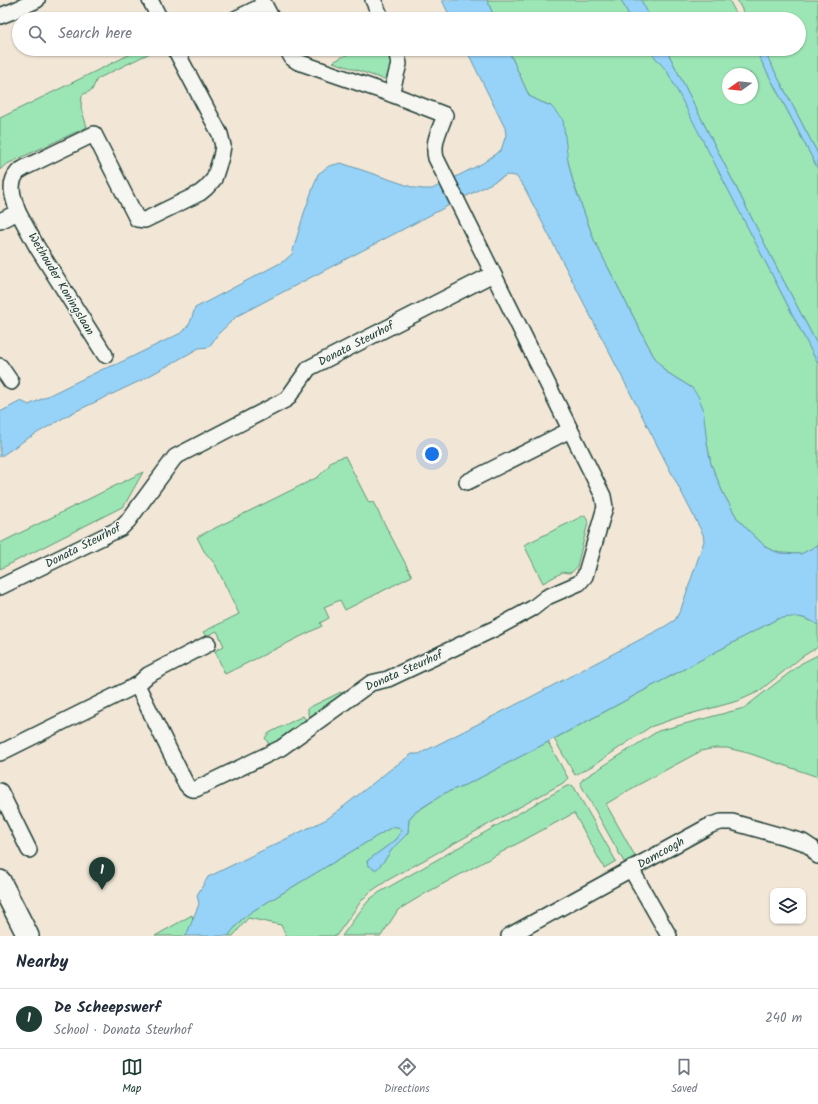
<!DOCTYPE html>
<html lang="en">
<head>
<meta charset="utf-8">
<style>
  :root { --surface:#fff; --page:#f2f2f3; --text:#1f2937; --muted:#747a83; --line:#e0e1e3; --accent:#1f3d34 }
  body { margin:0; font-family:Kalam,sans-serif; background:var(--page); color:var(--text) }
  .controls { position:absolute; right:12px; bottom:12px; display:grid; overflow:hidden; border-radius:8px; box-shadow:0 1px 3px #0004 }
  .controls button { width:36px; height:36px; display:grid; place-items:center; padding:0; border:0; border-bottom:1px solid var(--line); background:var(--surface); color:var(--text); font:20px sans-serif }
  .compass { position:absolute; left:722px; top:68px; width:36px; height:36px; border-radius:50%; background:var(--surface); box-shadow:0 1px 3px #0004; rotate:255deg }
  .you { position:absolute; left:432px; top:454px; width:14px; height:14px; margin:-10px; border:3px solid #fff; border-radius:50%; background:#1a73e8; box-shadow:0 0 0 6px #1a73e833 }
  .badge { display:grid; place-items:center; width:26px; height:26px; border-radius:50%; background:var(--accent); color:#fff; font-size:13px; font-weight:700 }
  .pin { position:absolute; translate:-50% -33px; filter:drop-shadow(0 1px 2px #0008) }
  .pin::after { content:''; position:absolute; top:21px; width:14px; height:12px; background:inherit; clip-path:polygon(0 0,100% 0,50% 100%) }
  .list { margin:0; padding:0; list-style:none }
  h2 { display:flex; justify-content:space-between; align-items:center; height:52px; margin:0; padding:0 16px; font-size:17px }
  h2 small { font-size:13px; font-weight:400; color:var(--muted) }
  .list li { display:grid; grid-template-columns:26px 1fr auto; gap:12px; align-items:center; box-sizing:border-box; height:60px; padding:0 16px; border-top:1px solid var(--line) }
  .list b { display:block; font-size:15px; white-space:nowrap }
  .list p { margin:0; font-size:13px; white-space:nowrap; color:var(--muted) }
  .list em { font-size:13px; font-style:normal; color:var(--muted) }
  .icon { flex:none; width:22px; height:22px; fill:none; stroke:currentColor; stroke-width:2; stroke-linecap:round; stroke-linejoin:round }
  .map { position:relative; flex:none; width:818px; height:936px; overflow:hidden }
  .search { position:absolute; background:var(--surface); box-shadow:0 1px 3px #0004; left:12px; right:12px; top:12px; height:44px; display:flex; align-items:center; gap:10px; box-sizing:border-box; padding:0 14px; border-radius:22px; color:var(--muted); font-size:15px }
  .sheet { height:112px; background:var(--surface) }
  nav { display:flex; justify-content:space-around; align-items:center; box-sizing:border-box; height:56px; border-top:1px solid var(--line); background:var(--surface); font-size:11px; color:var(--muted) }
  nav a { display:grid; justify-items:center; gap:2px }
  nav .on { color:var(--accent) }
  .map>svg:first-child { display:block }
  .green { fill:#9ce6b5; stroke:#5e9274; fill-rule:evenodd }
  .water { fill:#97d3f8; stroke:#6797aa }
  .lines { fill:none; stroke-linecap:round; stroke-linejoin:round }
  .street-casing { stroke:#1f3d34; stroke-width:18 }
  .secondary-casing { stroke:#1f3d34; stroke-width:24 }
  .street { stroke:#f6f6f2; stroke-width:15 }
  .secondary { stroke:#f6f6f2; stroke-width:21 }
  .labels { text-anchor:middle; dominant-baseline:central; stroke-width:3; stroke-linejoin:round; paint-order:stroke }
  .street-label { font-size:12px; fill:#1f3d34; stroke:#f6f6f2 }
</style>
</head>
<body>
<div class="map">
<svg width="818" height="936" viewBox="0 0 818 936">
  <rect width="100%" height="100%" fill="#f2e7d7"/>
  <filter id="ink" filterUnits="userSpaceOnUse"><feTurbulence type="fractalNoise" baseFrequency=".025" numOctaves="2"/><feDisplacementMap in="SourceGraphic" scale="8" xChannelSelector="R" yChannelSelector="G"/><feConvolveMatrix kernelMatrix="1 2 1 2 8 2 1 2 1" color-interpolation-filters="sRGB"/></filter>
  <g filter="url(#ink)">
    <g class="green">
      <path d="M 487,0 L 621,0 L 631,19 L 495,19 Z"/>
      <path d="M 641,0 L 729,0 L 739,19 L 651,19 Z"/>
      <path d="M 737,0 L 818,0 L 818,154 L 763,49 L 799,49 L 799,19 L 747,19 Z"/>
      <path d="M 141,49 L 158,49 L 97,79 L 92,90 L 82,95 L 81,108 L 87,127 L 5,165 L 0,170 L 0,118 Z"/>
      <path d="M 357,49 L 386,49 C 392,60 392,67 386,78 L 383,79 L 333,62 Z"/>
      <path d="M 508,49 L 650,49 L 654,56 L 667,70 L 818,364 L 818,545 L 801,554 L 779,553 L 767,548 L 749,531 L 737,518 L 723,493 L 711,464 L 707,443 L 692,388 L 665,371 L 653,355 L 594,240 L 573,182 L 568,161 L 551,106 L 541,102 L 529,96 Z"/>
      <path d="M 666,49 L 755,49 L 818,169 L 818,346 L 779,272 ZM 728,74 L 752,74 L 752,98 L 728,98 Z"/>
      <path d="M 345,456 L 369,503 L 373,502 L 412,576 L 345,610 L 340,600 L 324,607 L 329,618 L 320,623 L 322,626 L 225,674 L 215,651 L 224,646 L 217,631 L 206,636 L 203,632 L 239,614 L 215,564 L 204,551 L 197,537 L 318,477 L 328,467 L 331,461 Z"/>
      <path d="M 143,472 L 124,506 L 0,569 L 0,543 Z"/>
      <path d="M 585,515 L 588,522 L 587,527 L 577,566 C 573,573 570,574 563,572 L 543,583 L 524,545 Z"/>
      <path d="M 791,616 C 801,617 809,619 818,625 L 818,647 L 803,656 L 758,692 L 738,701 L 679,717 L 650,727 L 594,765 L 575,775 L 554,739 L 760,628 L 777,619 Z"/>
      <path d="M 818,655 L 818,777 L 748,753 L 727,748 L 715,748 L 701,751 L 636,786 L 606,804 L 635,856 L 624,862 L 580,783 L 583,779 L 658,731 L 744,708 L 802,663 Z"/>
      <path d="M 341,692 L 343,695 L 310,718 L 308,714 L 308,708 Z"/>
      <path d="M 303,716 L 307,721 L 277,743 L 270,746 L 265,738 L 269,733 Z"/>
      <path d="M 548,742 L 568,778 L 563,783 L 388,880 L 370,892 L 362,900 L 336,936 L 286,936 L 281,925 L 248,918 L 233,936 L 228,936 L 241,920 L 251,912 L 392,827 C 397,826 400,827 401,832 L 397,839 L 367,861 L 368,865 L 375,869 L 384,861 L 393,848 L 406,835 L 408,832 L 409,819 L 413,814 L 445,793 L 472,782 Z"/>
      <path d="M 572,785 L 574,787 L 616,861 L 604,868 L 574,813 L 426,893 L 398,910 L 381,936 L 342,936 L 361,910 L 370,899 L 380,892 L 565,787 Z"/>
      <path d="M 192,915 L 193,920 L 186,936 L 155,936 Z"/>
    </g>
    <g class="water">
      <path d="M 442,0 L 487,0 L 495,19 L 451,19 Z"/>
      <path d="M 621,0 L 641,0 L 651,19 L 631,19 Z"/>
      <path d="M 466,49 L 508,49 L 529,96 L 541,102 L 551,106 L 563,120 L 568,161 L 573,182 L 594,240 L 653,355 L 665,371 L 692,388 L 698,396 L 703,408 L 707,443 L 711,464 L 723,493 L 737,518 L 749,531 L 767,548 L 779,553 L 801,554 L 818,545 L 818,625 C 804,615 793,616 777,619 L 548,742 L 472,782 L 445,793 L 420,809 L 413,814 L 409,819 L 408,832 L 406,835 L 393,848 L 384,861 L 377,869 C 372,870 369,866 367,861 L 397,839 L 401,832 C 400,827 397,826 392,827 L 251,912 L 241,920 L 228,936 L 186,936 L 199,904 L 197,895 L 208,877 L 327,819 L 343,807 L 391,769 L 412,754 L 419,754 L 527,699 L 664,627 L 675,620 L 681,609 L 704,541 L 703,534 L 524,187 L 516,176 L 507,175 L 237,316 L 218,334 L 209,347 L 199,348 L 142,380 L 72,413 L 25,440 L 0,457 L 0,412 L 21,401 L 29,405 L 103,369 L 115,365 L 183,332 L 190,323 L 195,308 L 284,261 L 292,254 L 304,213 L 318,174 L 329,166 L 341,163 L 415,188 L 423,189 L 432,189 L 483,163 L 501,150 L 506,135 L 505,128 Z"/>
      <path d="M 650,49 L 666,49 L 779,272 L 818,346 L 818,364 L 667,71 L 654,56 Z"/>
      <path d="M 755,49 L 763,49 L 818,154 L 818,169 Z"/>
    </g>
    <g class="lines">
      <g class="street-casing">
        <g id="street">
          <path d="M 150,0 L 160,19"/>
          <path d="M 262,0 L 272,19"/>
          <path d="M 373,0 L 382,19"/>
          <path d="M 0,16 L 13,11 L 37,0"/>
          <path d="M 235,19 L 264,5"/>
          <path d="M 391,94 L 399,64 L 396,49"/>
          <path d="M 18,212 L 37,247 L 105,355"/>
          <path d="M 0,221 L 18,212 C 14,200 7,184 18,172 C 20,170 23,169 26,167 L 94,134 L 137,219 L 145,220 L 200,193 L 206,188 L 214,179 L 221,157 L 223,146 L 220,134 L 175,49"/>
          <path d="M 0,366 L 11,382"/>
          <path d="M 467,482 L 570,430"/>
          <path d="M 0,587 L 121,528 L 128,521 L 175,457 L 287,399 L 309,368 L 493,274"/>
          <path d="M 137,685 L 186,784 C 189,788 191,790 196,789 L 281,748 L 371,683 L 388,679 L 496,628 L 533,608 L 547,597 L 579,583 L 585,576 L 605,507 L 603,496 L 436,158 C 432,142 440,130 445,115 L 391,94 L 298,62 L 292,58 L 287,49"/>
          <path d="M 0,753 L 137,685 L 148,675 L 208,644"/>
          <path d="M 0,791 L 29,850"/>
          <path d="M 631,869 L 669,936"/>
          <path d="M 509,936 L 711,825 L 721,822 L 732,822 L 803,842 L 812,848 L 818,856"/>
        </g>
      </g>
      <g class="secondary-casing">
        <path id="secondary" d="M 0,881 L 28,936"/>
      </g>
      <use href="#street" class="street"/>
      <use href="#secondary" class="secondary"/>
    </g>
  </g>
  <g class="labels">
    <g class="street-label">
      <text transform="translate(61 284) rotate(59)">Wethouder Koningslaan</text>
      <text transform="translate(356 344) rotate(-27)">Donata Steurhof</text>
      <text transform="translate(83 546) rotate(-27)">Donata Steurhof</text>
      <text transform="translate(404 671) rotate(-24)">Donata Steurhof</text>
      <text transform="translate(661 853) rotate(-29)">Damcoogh</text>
    </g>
  </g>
</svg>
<div class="controls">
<button><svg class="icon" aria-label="layers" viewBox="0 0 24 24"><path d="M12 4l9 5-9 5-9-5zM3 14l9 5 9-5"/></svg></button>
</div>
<svg class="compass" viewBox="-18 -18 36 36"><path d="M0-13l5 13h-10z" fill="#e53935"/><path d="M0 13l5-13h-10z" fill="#747a83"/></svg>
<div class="you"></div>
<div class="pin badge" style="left:102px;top:890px">1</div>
<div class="search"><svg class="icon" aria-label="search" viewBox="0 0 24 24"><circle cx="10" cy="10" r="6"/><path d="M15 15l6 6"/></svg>Search here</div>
</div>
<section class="sheet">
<h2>Nearby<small></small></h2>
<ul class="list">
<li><span class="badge">1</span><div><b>De Scheepswerf</b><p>School · Donata Steurhof</p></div><em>240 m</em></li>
</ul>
</section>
<nav>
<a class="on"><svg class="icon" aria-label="map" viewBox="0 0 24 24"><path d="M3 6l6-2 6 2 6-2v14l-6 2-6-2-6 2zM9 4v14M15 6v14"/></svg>Map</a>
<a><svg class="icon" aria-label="directions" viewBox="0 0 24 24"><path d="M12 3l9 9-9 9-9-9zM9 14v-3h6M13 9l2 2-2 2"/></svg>Directions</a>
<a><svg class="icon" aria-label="saved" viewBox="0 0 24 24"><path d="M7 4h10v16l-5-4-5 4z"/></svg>Saved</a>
</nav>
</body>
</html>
